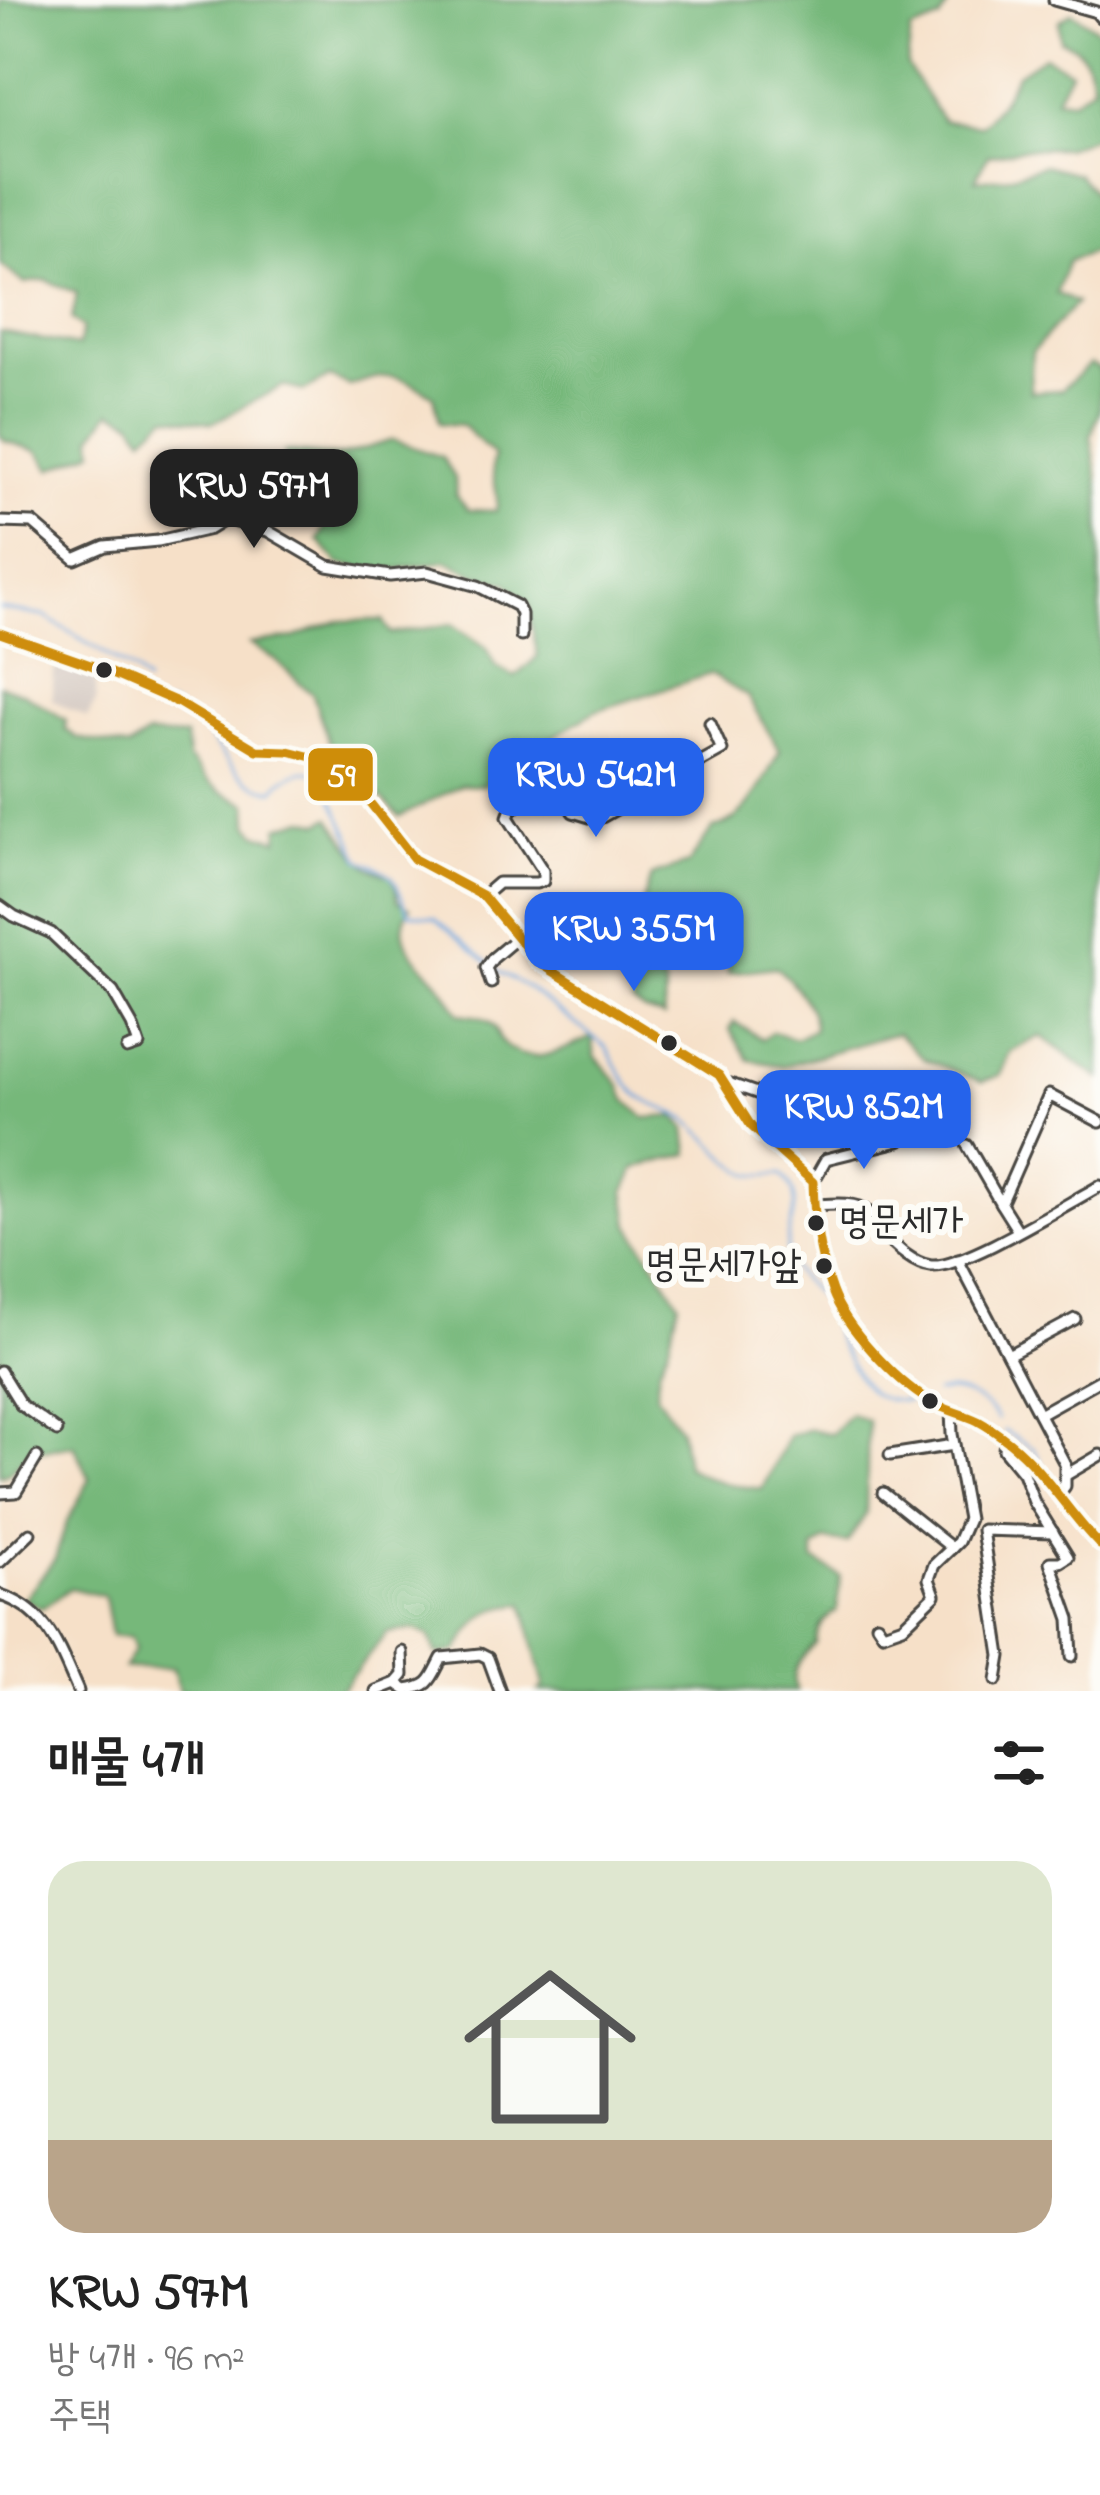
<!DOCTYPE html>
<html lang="ko">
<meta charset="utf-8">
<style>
body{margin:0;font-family:"Indie Flower","Poor Story",sans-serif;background:#f2f2f2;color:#222;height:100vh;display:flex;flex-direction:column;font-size:45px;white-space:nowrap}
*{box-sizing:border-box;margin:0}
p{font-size:39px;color:#767676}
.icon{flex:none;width:66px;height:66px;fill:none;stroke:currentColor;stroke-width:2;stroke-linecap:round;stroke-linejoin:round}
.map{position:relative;height:1691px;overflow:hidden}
.sheet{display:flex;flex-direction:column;background:#fff;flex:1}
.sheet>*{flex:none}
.price{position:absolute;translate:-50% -102px;padding:0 27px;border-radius:24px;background:#2563eb;color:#fff;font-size:39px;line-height:78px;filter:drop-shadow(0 3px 6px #0008)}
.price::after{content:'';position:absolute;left:50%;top:72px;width:36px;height:27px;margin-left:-18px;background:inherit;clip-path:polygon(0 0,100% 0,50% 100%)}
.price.active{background:#222;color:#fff}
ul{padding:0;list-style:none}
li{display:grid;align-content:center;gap:24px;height:636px;padding:0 48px}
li+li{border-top:3px solid #e0e0e0}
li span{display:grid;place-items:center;height:372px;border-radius:36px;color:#555}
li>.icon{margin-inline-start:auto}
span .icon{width:216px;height:216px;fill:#fffc;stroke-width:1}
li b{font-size:51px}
h2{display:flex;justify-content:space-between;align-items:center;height:144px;padding:0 48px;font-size:51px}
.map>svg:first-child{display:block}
</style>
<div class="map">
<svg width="1100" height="1691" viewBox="0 0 1100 1691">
<rect width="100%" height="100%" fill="#fdfcf7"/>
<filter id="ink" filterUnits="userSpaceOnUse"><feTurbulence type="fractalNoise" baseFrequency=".00833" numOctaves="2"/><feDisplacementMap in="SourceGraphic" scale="24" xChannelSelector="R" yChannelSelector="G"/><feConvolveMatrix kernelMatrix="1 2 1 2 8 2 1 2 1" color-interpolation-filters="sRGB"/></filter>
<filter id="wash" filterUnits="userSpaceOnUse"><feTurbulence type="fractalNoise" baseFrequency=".004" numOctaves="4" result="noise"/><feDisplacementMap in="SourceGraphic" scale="48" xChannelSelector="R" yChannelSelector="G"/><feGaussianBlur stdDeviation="2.7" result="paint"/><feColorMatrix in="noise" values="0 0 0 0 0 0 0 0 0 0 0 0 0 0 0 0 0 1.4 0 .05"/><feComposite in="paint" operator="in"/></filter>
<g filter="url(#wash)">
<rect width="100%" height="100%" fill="#f6e0c8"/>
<polygon fill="#cec1b9" points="64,661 94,674 96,702 87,718 52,700 54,669"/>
<g fill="#76b87a" stroke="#507252" stroke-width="3">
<path d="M0,0H951L940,20L911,31L907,66L943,121L981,125L1001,102L1017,74L1044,56L1070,71L1056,98L1073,100L1093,85C1089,64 1083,46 1060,40L1059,21L1072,12L1100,31V135L1065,148L1023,149L988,155L975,180L1006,177L1044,165L1078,174L1100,200V249L1068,261L1056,293L1076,303L1032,352L1030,392L1061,390L1090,364L1100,369V409L1091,436L1100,494V1079L1041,1036L1010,1052L1000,1075L982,1082L924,1059L897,1033L784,1066L749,1060L730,1030L734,1022L762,1039L772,1032L796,1039L814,1029C815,1009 791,978 775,967L728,973L730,930L708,911L685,922L679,948L658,960L665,990L664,1017L644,1011L632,1002L647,963C631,929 641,910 651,876L688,864L713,828C748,822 763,780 780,751L747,696L710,674L595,711L542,744L493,769L485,785H461L400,817L330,746L313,695L274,659L250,644L293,638L338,621L383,620L391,634L452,624L487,648L495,666L515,677L538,656L531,624L530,605L507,583L479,576L446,561L380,572L339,564L318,540L330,520L353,507L341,502L304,499L309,476L297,466L283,472L285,452L337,457L393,440L442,457L455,478L456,496L468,510L496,511C501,490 488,474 494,456L462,425L440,423L434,396C396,373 391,371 349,386L330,377L304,391L283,386L212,423L167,416L144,437L132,420L111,411L93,436L94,451L51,469L38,451L5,441L0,435V332L78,346L83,328L72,319L77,293L46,280L24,283L0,264Z"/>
<path d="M0,685L23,693L66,720L65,729L77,738L129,748L147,735L186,737L188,759L206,780L220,791L248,804L249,825L258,834L278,840L279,827L305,819L321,823L330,817L358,857L370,868L391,876L396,887L398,900L410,908C390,938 419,960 438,982C446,991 452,1003 459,1014C472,1016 486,1016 494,1027C499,1034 497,1038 503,1044C530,1069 562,1051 592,1037L595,1056L620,1085L626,1100L645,1118L675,1116L686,1129L689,1154L636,1168L625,1191L630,1225L679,1302L668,1348L659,1368L656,1394L680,1429L686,1465C708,1482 735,1486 762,1489L788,1436L810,1429L831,1434L850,1414L868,1421L866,1514L847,1543L825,1540L814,1549V1560L840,1576L837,1610C825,1618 817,1627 816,1642C803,1658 788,1669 797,1691H539L544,1686L524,1604C484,1606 478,1620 457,1651L437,1655L429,1636L414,1629L387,1633L343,1687L337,1691H179L173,1668H124L135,1649L131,1637L111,1635L104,1596L70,1588L42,1608L24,1599L55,1559L67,1522L90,1479L74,1445L30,1452L8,1473L0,1476Z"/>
</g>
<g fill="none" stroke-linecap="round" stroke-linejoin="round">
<g stroke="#6ca4db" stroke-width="3">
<polyline points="0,609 44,616 135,672 146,683"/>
<path d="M169,705C182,713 198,722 208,735C224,757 244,788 274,790C284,777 298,769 314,772L332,797L361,860C404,879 389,874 409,913L435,918L499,972L525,986L600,1042L606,1047C614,1060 621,1076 631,1087C644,1103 653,1104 670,1111C700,1122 718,1155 744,1171C755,1178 768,1175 781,1174C810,1202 784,1221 787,1253C790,1277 814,1285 825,1305C831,1316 833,1328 837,1340C841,1349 847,1357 851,1365C868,1393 875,1402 909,1401"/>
<path d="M936,1393C957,1386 985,1400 997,1419"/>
<polyline points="1004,1431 1034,1449 1046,1473 1100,1537"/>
</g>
</g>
</g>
<g filter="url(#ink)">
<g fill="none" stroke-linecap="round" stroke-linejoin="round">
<g stroke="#494643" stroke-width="15">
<g id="minor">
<polyline points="1054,0 1096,12 1100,17"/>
<polyline points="0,522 33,523 75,559 105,546 158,541 210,529 226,519 268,531 328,566 390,576 427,572 478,586 517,606 521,614 521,636"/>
<path d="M0,633L99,668L177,702L257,750L288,751L324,760L363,794L414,859L483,896L538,962L719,1075L751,1126L813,1182C814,1218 819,1257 832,1291C845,1327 895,1380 928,1400C943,1410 962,1413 978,1421C989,1427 1000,1435 1009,1442C1045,1471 1068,1513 1100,1545"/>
<polyline points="483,896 498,883 536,883 543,881 543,871 508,817 511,809 551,789 560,790 573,812 593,818 602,817 722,750 710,723"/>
<polyline points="0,906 14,916 51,933 113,992 132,1025 139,1045 127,1049"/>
<polyline points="491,983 486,968 493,958 518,937"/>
<polyline points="725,1082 785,1103 884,1086"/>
<polyline points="967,1145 1001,1204"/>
<polyline points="813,1182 826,1159 899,1141"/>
<path d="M815,1205C832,1204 855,1201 869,1212C876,1218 880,1229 885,1235C896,1248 914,1264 931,1266C963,1269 1066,1204 1100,1186"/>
<polyline points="1018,1231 1001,1204 1049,1095 1100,1122"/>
<polyline points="958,1260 1065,1464 1065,1486 1059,1494"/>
<polyline points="1008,1355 1075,1319"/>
<polyline points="0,1371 21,1405 57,1431"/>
<polyline points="1039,1414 1100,1380"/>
<polyline points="1005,1440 1004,1450 1023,1473 1034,1502 1068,1557 1060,1562 1050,1562 1070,1619 1072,1656"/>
<polyline points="890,1455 954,1445"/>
<polyline points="1066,1475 1100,1455"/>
<polyline points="0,1493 16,1492 37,1457"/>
<polyline points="883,1493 952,1548"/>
<polyline points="0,1562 30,1533"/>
<path d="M0,1595C48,1610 59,1649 78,1691"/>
<polyline points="877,1624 883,1633 903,1626 935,1595 929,1579 934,1565 958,1542 968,1519 952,1434 951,1411"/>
<polyline points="997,1680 1001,1656 982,1530 1053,1532"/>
<path d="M396,1683L406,1690C431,1687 431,1679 442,1658L480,1654L488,1658L500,1691"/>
<polyline points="376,1691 396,1683 403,1675 402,1652"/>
</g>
</g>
<use href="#minor" stroke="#fff" stroke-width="9"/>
<g stroke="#fdfcf7" stroke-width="18">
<path id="bus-1" d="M0,633L99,668L177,702L257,750L288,751L324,760L363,794L414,859L483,896L538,962L719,1075L751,1126L813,1182C814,1218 819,1257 832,1291C845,1327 895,1380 928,1400C943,1410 962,1413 978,1421C989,1427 1000,1435 1009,1442C1045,1471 1068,1513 1100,1545"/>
</g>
<use href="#bus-1" stroke="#ce8d09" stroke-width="9"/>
</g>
</g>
<g fill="#2b2b2b" stroke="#fdfcf7" stroke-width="4.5">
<circle cx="104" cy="670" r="10"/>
<circle cx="669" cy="1043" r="10"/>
<circle cx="816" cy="1223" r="10"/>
<circle cx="824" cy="1266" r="10"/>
<circle cx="930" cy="1401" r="10"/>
</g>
<g text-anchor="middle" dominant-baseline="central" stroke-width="12" stroke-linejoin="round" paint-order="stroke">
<g font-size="39" fill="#2b2b2b" stroke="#fdfcf7" text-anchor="start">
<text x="838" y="1223">명문세가</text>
<text x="802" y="1266" text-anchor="end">명문세가앞</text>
</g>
</g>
<rect stroke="#fdfcf7" stroke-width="4.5" x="306" y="746" width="69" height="57" rx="12" fill="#ce8d09"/>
<g font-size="33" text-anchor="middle" font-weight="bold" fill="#fff">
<text x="341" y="786">59</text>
</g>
</svg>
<b class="price active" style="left:254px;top:551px">KRW 597M</b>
<b class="price" style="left:596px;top:840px">KRW 542M</b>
<b class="price" style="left:634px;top:994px">KRW 355M</b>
<b class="price" style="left:864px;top:1172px">KRW 852M</b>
</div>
<section class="sheet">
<h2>매물 4개<svg class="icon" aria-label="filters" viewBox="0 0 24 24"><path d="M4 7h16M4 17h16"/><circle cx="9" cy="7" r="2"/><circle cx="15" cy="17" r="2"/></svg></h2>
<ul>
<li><span style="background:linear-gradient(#dfe7d0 75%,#b9a48a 0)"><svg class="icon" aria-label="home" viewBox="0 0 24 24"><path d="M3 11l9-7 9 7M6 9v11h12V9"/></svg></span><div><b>KRW 597M</b><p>방 4개 · 96 m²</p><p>주택</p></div></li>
</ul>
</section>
